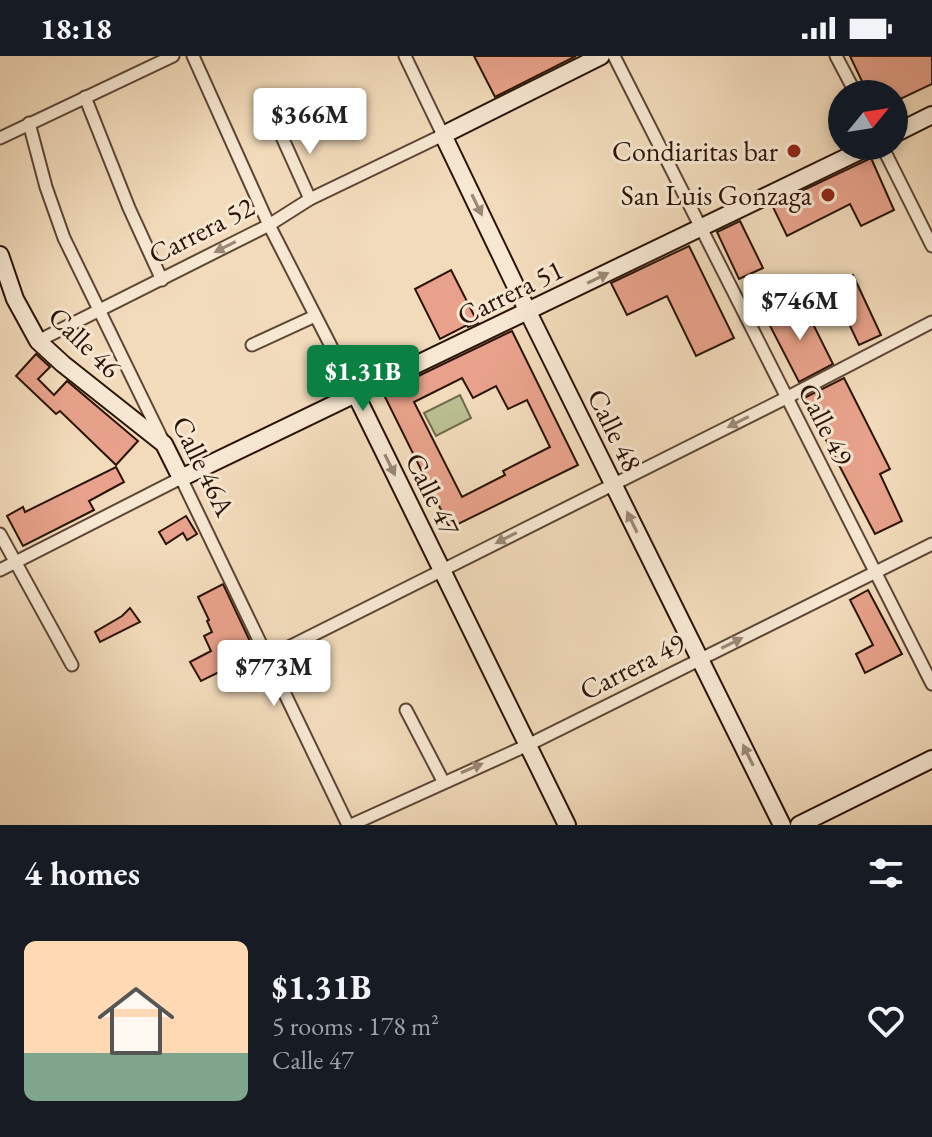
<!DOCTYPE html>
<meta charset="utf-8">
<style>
body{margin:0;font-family:"EB Garamond",serif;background:#242831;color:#f1f3f6;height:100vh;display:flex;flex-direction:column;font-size:30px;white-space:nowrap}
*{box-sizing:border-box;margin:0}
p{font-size:26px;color:#9ea1a6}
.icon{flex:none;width:44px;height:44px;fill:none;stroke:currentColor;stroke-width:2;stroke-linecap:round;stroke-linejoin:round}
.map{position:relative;height:769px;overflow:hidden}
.side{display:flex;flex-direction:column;background:#171b24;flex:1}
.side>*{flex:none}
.needle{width:52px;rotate:60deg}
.tools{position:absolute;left:828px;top:24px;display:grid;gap:16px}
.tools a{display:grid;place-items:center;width:80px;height:80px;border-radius:50%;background:#171b24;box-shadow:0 4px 12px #0003;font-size:40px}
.price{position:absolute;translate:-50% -68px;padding:0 18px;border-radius:8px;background:#fff;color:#222;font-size:26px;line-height:52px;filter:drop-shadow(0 2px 4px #0008)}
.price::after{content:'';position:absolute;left:50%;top:48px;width:24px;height:18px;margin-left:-12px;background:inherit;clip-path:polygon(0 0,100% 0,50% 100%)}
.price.active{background:#0b8043;color:#fff}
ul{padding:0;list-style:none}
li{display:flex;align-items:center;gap:24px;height:200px;padding:0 24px}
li+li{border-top:2px solid #363941}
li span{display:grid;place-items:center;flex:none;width:224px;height:160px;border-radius:12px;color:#555}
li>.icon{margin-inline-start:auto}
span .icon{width:96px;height:96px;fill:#fffc;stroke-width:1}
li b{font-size:34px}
h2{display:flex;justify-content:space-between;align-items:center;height:96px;padding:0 24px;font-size:34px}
.status{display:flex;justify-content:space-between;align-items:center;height:56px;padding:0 40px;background:#171b24;direction:ltr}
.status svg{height:22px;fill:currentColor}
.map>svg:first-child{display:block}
</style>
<div class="status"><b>18:18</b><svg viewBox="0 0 49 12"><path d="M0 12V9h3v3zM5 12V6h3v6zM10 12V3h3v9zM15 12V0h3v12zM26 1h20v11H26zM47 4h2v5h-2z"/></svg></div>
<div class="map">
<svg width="932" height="769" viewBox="0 0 932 769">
<rect width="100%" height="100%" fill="#f2dbbb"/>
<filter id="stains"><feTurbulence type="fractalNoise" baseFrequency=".0025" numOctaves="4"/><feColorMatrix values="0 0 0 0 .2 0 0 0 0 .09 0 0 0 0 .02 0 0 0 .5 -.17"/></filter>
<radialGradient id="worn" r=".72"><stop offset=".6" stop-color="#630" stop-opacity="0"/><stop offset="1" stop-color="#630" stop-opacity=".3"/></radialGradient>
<polygon fill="#bac091" stroke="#726a4c" stroke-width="2" points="460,339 471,362 436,380 424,357"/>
<g fill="#e8a28b" stroke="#2b1307" stroke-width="2" fill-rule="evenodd">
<polygon points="474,0 576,0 495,41"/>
<polygon points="850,0 932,0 932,28 894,46 894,38 868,38"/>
<polygon points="871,102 894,154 861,170 850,148 787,180 772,149"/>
<polygon points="740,165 763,212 739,223 717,176"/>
<polygon points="689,190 734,282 696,300 667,240 627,259 611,227"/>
<polygon points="451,214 478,267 468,271 467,269 440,283 415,233"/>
<polygon points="853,219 881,279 859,289 831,230"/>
<polygon points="802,246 833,308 799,326 767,264"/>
<path d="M512,275L578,409L450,472L383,337ZM462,322L473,342L496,330L508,353L527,344L550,391L503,415L505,419L462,441L414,346Z"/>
<polygon points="36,298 50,311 38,323 54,339 67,325 138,385 116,409 60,355 56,358 16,320"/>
<polygon points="844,322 890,413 880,418 902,465 875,478 804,342"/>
<polygon points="116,411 124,426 89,445 94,454 23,490 7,460 23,451 25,456"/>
<polygon points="186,460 197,478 187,484 183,477 166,488 159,476"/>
<polygon points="223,528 256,598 201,625 190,606 211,595 204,580 212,576 207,565 209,564 198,541"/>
<polygon points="868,534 902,598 865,617 856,598 873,589 850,544"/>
<polygon points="130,552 140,566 100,586 95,576 122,560"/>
</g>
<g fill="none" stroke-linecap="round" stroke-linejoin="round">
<g stroke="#5d4534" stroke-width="15">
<g id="street">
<polyline points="193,0 269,169 356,339"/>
<polyline points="614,0 932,628"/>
<polyline points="836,0 856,38"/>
<polyline points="85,41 129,152 162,224"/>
<polyline points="29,67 46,131 64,182 162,383"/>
<polyline points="278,72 310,143"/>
<polyline points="0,82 173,0"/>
<polyline points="882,90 932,190"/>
<polyline points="38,285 269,169 310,143 443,79 405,0"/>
<polyline points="252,289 315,260"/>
<polyline points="0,478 72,609"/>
<polyline points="0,514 181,422 348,769"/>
<polyline points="269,601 786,342 932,266"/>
<polyline points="406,654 443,725"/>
<polyline points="351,769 528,689 932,488"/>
</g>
</g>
<g stroke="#2b1307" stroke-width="20">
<g id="secondary">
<polyline points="601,0 443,79 528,256 782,769"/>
<polyline points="894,78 932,59"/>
<polyline points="0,199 15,243 38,285 63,308 164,388 181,422 870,90"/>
<polyline points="356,339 567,769"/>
<polyline points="799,769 932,703"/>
</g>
</g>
<use href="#street" stroke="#f7e8d3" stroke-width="11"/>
<use href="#secondary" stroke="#f7e8d3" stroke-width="16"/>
</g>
<defs><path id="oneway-solid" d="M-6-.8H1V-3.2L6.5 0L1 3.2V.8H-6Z" transform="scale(2)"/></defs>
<g fill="#9b8877">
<use href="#oneway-solid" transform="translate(477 149) rotate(64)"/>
<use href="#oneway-solid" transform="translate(225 191) rotate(153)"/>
<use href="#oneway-solid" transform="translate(598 222) rotate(-26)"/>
<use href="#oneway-solid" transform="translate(738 366) rotate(153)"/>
<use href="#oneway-solid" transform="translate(390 409) rotate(64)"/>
<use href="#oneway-solid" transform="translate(632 466) rotate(-116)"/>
<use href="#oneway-solid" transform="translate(506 482) rotate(153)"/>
<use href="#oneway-solid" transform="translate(732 587) rotate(-26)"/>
<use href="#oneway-solid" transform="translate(748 699) rotate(-116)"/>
<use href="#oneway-solid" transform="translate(472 712) rotate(-23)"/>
</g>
<g fill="#8f2418" stroke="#f7e8d3" stroke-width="3">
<circle cx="794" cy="95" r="8"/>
<circle cx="828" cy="139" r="8"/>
</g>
<g text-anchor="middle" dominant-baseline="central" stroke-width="6" stroke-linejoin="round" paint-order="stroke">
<g font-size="28" fill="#2b1307" stroke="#f7e8d3" text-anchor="end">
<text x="778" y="95">Condiaritas bar</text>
<text x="812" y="139">San Luis Gonzaga</text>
</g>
<g font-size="28" fill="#2b1307" stroke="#f7e8d3">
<text transform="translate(201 174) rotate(-27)">Carrera 52</text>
<text transform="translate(510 236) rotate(-26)">Carrera 51</text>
<text transform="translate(85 286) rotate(44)">Calle 46</text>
<text transform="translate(826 368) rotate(63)">Calle 49</text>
<text transform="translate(615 374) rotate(64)">Calle 48</text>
<text transform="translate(204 410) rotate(64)">Calle 46A</text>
<text transform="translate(433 438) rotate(64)">Calle 47</text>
<text transform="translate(632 610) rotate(-27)">Carrera 49</text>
</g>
</g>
<rect width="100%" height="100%" filter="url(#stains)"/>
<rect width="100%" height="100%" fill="url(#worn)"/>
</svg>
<div class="tools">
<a><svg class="needle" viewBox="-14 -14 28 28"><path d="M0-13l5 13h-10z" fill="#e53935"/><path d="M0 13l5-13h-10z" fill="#9ea1a6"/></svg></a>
</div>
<b class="price" style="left:310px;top:100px">$366M</b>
<b class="price" style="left:800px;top:286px">$746M</b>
<b class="price active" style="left:363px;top:357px">$1.31B</b>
<b class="price" style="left:274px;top:652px">$773M</b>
</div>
<section class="side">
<h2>4 homes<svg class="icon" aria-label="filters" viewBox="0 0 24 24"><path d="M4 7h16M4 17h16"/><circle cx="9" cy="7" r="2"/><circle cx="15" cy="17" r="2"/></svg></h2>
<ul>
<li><span style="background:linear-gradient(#ffd9b3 70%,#7fa58c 0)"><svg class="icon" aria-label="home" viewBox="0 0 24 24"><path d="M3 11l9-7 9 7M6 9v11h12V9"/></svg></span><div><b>$1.31B</b><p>5 rooms · 178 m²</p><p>Calle 47</p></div><svg class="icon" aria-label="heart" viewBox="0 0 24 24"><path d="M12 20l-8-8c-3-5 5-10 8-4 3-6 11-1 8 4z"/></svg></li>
</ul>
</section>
